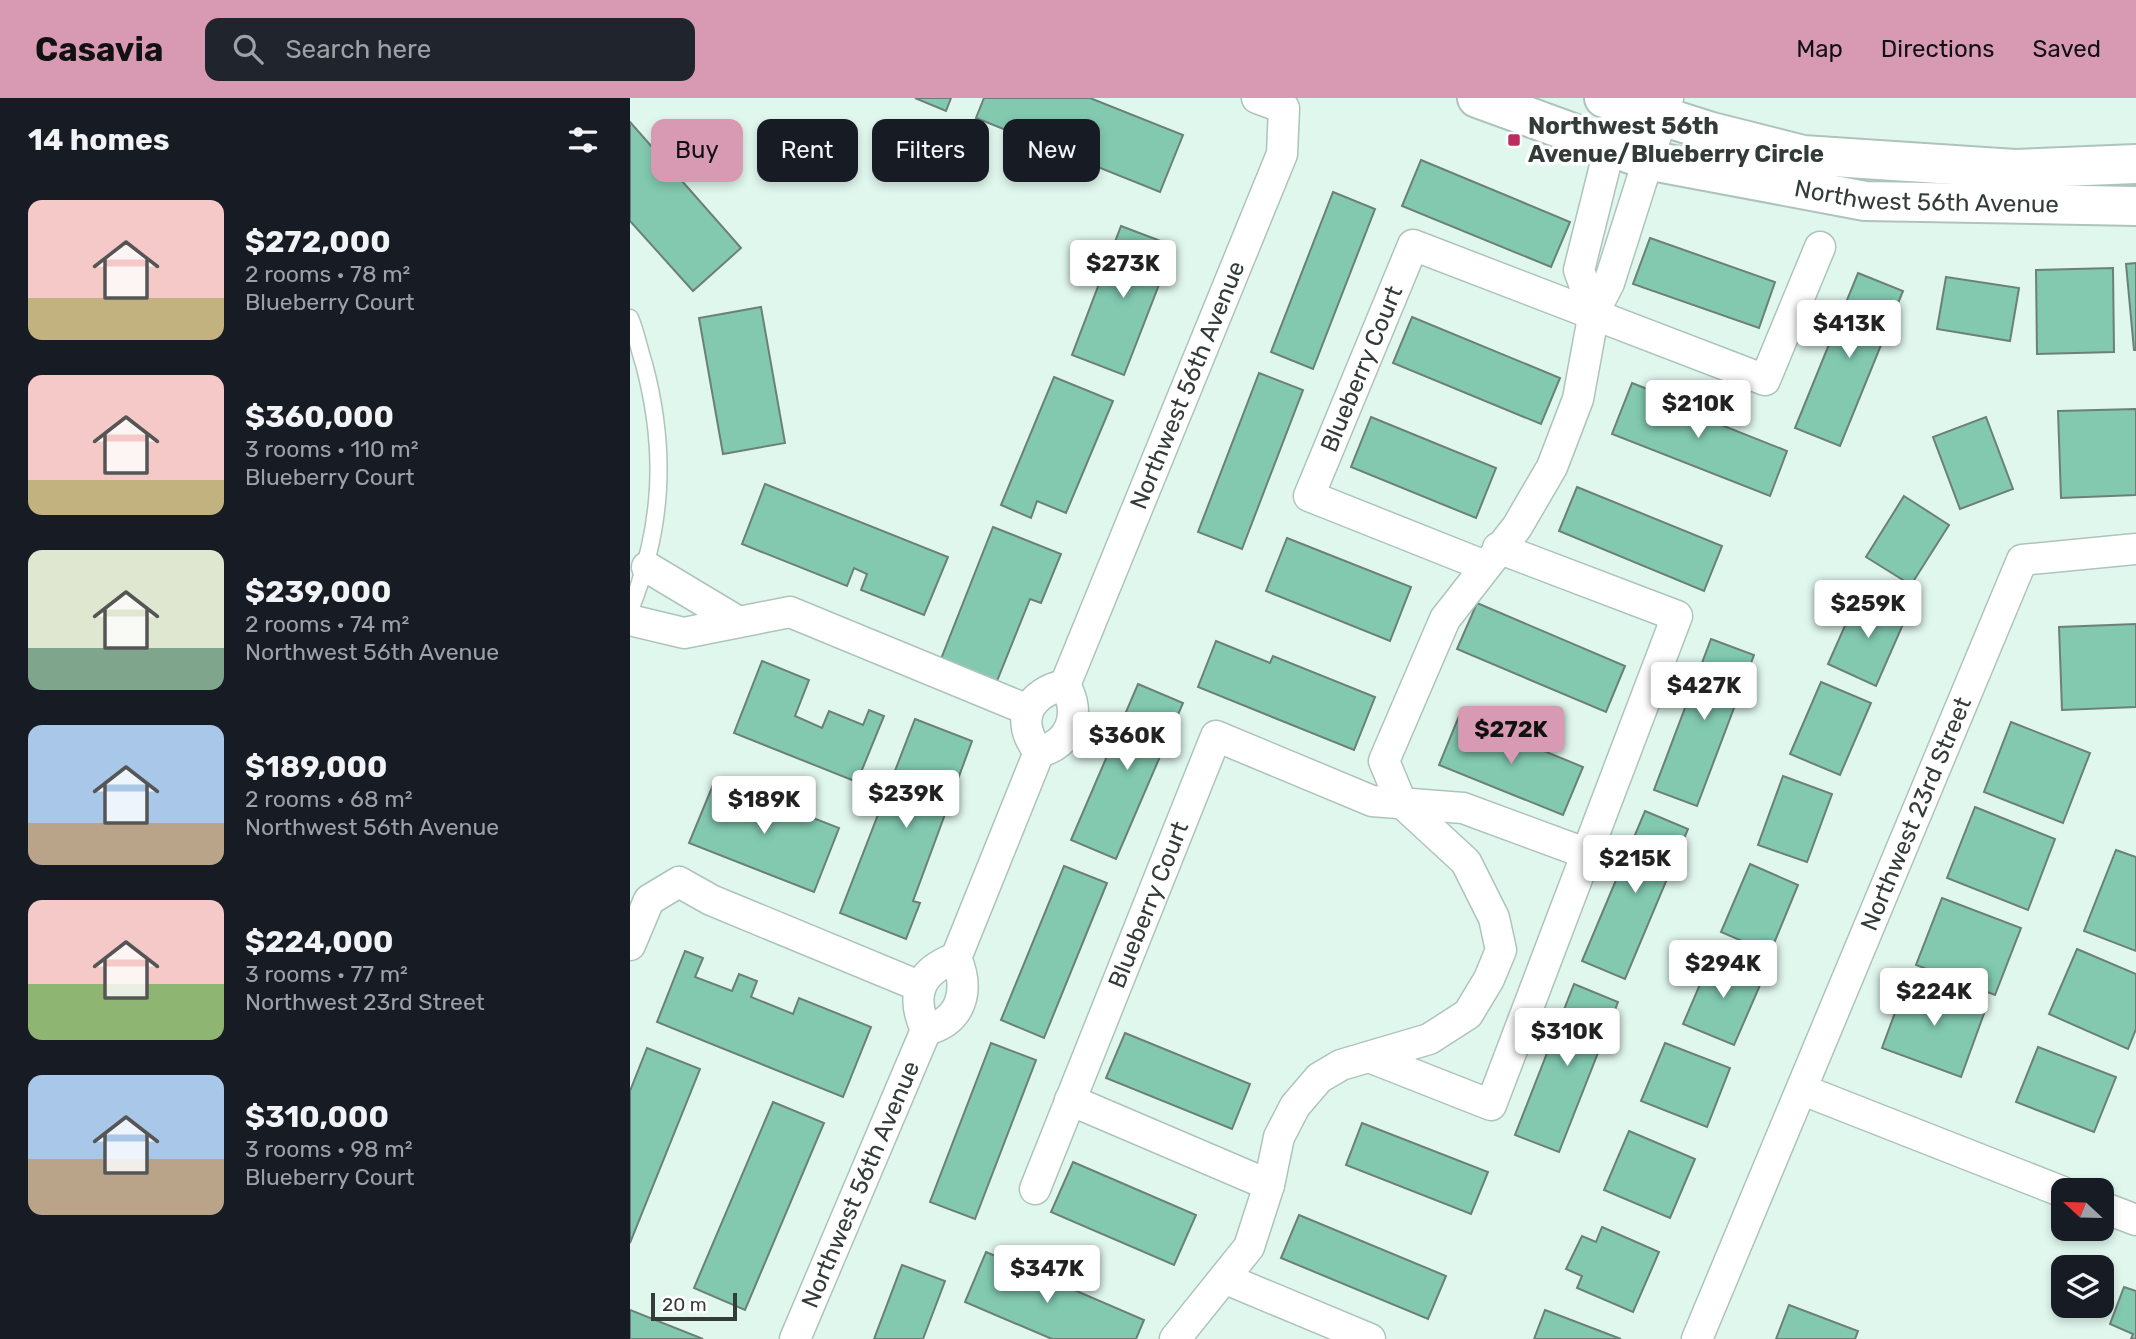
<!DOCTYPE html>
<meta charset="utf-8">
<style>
body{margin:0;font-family:Rubik,sans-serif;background:#20242c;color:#f1f3f6;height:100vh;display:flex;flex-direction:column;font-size:26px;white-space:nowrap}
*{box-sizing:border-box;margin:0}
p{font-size:23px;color:#9ea1a6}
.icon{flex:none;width:38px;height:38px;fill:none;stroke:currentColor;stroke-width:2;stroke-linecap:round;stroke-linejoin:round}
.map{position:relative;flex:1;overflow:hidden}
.sheet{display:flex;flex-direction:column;background:#171b24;width:630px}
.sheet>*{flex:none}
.top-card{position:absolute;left:21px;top:21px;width:665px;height:63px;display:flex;gap:14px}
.needle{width:46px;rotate:292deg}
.fabs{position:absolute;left:1421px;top:1080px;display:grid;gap:14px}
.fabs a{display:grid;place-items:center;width:63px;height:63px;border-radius:14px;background:#171b24;box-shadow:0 4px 10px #0003;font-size:35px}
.scale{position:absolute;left:21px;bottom:18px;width:86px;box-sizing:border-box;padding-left:7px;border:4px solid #333c38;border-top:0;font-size:19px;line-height:24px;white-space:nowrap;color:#333c38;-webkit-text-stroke:5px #fefefe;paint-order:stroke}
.price{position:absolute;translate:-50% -60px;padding:0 16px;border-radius:7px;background:#fff;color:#222;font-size:23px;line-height:46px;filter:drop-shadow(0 2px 4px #0008)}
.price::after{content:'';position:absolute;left:50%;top:42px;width:21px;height:16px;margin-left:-10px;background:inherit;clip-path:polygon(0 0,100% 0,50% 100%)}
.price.active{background:#d89ab2;color:#111}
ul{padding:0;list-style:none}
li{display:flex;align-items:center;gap:21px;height:175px;padding:0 28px}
li span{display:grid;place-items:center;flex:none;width:196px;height:140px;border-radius:14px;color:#555}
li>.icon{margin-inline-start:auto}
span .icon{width:84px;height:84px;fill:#fffc;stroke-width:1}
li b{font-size:30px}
h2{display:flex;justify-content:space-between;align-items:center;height:84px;padding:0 28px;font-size:30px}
.pill{padding:0 24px;border-radius:14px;background:#171b24;box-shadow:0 4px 10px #0003;font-size:24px;line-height:63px}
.pill.active{background:#d89ab2;color:#111}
header{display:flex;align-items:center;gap:42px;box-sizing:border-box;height:98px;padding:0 35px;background:#d89ab2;color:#111}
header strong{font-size:33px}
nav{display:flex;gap:38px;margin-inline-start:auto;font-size:24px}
.search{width:490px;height:63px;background:#20242c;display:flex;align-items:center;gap:18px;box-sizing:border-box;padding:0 24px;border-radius:14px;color:#9ea1a6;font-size:26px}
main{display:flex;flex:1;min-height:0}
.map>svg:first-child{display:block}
</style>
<header>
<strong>Casavia</strong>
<div class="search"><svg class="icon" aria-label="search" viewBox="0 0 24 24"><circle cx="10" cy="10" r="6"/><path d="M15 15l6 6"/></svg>Search here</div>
<nav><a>Map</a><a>Directions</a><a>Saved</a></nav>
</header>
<main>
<section class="sheet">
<h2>14 homes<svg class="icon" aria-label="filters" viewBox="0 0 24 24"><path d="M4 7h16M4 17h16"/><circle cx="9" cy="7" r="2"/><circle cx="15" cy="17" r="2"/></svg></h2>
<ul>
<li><span style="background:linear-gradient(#f6c9c9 70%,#c2b280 0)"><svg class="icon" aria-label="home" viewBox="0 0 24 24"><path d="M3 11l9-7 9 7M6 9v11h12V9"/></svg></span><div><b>$272,000</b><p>2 rooms · 78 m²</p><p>Blueberry Court</p></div></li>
<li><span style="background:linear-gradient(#f6c9c9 75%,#c2b280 0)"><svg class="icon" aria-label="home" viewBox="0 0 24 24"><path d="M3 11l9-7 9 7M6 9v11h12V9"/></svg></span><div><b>$360,000</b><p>3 rooms · 110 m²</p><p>Blueberry Court</p></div></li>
<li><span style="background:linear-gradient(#dfe7d0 70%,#7fa58c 0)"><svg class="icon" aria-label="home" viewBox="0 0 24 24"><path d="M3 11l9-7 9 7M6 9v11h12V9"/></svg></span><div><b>$239,000</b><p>2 rooms · 74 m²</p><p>Northwest 56th Avenue</p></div></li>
<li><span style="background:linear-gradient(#a9c7e8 70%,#b9a48a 0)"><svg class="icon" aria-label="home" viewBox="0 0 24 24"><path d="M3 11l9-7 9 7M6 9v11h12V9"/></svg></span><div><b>$189,000</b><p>2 rooms · 68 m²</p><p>Northwest 56th Avenue</p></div></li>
<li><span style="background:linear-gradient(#f6c9c9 60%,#8fb573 0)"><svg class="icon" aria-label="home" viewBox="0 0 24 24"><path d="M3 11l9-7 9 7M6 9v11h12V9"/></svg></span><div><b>$224,000</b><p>3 rooms · 77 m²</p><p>Northwest 23rd Street</p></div></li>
<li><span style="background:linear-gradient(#a9c7e8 60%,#b9a48a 0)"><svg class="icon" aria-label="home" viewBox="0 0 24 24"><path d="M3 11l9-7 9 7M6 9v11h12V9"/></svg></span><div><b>$310,000</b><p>3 rooms · 98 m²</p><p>Blueberry Court</p></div></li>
</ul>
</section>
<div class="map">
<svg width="1506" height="1241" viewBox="0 0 1506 1241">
<rect width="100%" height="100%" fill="#e0f7ee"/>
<g fill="#82c9b0" stroke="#6c8079" stroke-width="2">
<polygon points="285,0 321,0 316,13"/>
<polygon points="354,0 460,0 553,37 530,94 346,20"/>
<polygon points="0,24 111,150 63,193 0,123"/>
<polygon points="791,62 940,124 921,169 772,108"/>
<polygon points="703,94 745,111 683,271 641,254"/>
<polygon points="491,128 544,148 494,277 442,257"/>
<polygon points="1020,140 1145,184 1129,230 1003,186"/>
<polygon points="1506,165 1506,252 1504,252 1496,166"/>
<polygon points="1483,170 1484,254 1407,256 1406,172"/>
<polygon points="1228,175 1273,193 1210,348 1165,330"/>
<polygon points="1316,179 1389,190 1380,243 1307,231"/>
<polygon points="131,209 155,345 93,356 69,220"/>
<polygon points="782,219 930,280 911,326 763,265"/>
<polygon points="629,275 673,292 612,451 568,434"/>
<polygon points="424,279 483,303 436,415 407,403 401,420 371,407"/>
<polygon points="1002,285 1073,313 1071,319 1157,353 1140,398 982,336"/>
<polygon points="1506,311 1506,397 1431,400 1428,313"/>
<polygon points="741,319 866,370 846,420 721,369"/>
<polygon points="1356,319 1383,391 1330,411 1303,339"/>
<polygon points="135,386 318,459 294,517 231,492 237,476 224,470 217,488 112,446"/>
<polygon points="947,389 1092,448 1074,493 929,433"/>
<polygon points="1274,398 1319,427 1281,487 1236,459"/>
<polygon points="363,429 431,456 411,505 400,501 367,583 311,561"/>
<polygon points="657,440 781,489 760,543 636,493"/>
<polygon points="1229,496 1277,517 1246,588 1198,566"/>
<polygon points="847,505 995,568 976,614 827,551"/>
<polygon points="1506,526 1506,609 1432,612 1429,529"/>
<polygon points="1081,541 1124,557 1067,708 1024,692"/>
<polygon points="586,543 640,565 643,558 745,599 724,652 568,589"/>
<polygon points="132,563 179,582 165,618 192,630 199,613 233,627 239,612 254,618 227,684 104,635"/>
<polygon points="1191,584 1241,605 1210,677 1160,656"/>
<polygon points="508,586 553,605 486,761 441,742"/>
<polygon points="829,618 953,669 933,717 809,667"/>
<polygon points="285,621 342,643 283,803 290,805 276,841 210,815"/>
<polygon points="1381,624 1460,655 1433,725 1354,694"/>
<polygon points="1153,678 1202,696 1177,764 1128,747"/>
<polygon points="85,682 209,730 184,794 59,745"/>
<polygon points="1345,709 1425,741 1398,812 1317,780"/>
<polygon points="1015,713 1058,731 995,881 952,863"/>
<polygon points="1486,752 1506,759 1506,853 1454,833"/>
<polygon points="1120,766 1168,787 1140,855 1091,834"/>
<polygon points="434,768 477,785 414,940 371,922"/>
<polygon points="1312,800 1391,830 1365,897 1286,867"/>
<polygon points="1447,851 1506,876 1506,931 1498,951 1419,916"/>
<polygon points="55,853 73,860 65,879 102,893 109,876 127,883 121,899 163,916 169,900 241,929 213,999 27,924"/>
<polygon points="1083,856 1134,878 1104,947 1053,926"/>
<polygon points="1277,882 1356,910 1331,979 1252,950"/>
<polygon points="944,886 988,904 929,1054 885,1037"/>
<polygon points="495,935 620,986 602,1031 476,980"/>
<polygon points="361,945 406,962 345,1121 300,1104"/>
<polygon points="1035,945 1100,970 1077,1029 1011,1003"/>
<polygon points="1408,949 1486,979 1464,1034 1386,1004"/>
<polygon points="17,950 70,971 0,1145 0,993"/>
<polygon points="143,1004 194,1025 115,1212 64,1190"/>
<polygon points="732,1025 858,1074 841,1116 716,1067"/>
<polygon points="999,1033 1065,1061 1040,1120 974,1092"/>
<polygon points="443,1064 566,1117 544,1167 421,1114"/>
<polygon points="669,1117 816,1178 798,1221 651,1160"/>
<polygon points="972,1129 1029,1154 1003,1214 947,1190 952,1178 936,1171 952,1138 966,1144"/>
<polygon points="356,1154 514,1222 506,1241 422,1241 335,1204"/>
<polygon points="272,1167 315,1183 293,1241 244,1241"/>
<polygon points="1494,1189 1506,1193 1506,1241 1501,1241 1503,1236 1480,1226"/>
<polygon points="1159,1207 1228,1233 1225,1241 1146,1241"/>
<polygon points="0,1212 73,1241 0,1241"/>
<polygon points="915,1212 991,1241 904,1241"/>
</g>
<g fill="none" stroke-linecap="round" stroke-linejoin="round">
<g stroke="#aec3bb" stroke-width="19">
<path id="service" d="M0,220C6,234 9,251 14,266C37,352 33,430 0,512"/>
</g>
<g stroke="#aec3bb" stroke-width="33">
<g id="minor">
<polyline points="964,214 949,172 992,0"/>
<path id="s1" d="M855,468L679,398L783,147L1135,282L1190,149"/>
<polyline points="17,469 107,523"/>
<polyline points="0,522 54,535 160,514 398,612"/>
<path id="s2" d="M435,587L652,56L654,10L627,0"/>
<path d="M435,587C452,616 441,646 409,654C384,623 398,595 435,587Z"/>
<polyline points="0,847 19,802 49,784 81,802 289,888"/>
<polyline points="326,860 409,654"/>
<path d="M326,860C340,892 332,923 296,932C280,897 289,873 326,860Z"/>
<polyline points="739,959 861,1007 1047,518 868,450"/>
<polyline points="1173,992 1433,1094"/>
<polyline points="440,1002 639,1087"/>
<path id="s3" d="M405,1091L586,638L742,703L833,710L955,755"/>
<polyline points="1472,1109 1506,1122"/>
<polyline points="596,1181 740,1241"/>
<path id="s4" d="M165,1241L296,932"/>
<polyline points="545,1241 619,1149 639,1087 649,1039 665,1008 689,980 711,967 799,941 838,916 859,881 871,852 864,820 836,764 771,704 754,663 815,521 887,429 922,369 948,301 964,214 979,185 1038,0"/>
<path id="s5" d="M1067,1241L1392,462L1506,451"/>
</g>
</g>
<g stroke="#aec3bb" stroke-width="42">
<g id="tertiary">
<path id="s6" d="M847,0L1017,62L1235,103L1506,108"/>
<polyline points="974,0 1082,34 1173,57 1385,71 1506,66"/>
</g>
</g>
<use href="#service" stroke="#fff" stroke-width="16"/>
<use href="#minor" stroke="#fff" stroke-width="30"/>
<use href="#tertiary" stroke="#fff" stroke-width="38"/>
</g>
<rect fill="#ba2d5f" stroke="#fefefe" stroke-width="2.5" x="877" y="35" width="14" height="14" rx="3.5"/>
<g text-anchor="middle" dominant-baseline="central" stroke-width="7" stroke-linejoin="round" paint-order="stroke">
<g font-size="24" font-weight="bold" fill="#333c38" stroke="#fefefe" text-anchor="start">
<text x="898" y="28">Northwest 56th<tspan x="898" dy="28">Avenue/Blueberry Circle</tspan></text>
</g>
<g font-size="24" fill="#333c38" stroke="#fefefe">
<text stroke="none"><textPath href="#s6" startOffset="464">Northwest 56th Avenue</textPath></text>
<text stroke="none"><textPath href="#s1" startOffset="327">Blueberry Court</textPath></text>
<text stroke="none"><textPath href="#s2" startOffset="324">Northwest 56th Avenue</textPath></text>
<text stroke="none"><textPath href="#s5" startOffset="569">Northwest 23rd Street</textPath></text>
<text stroke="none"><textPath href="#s3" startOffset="306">Blueberry Court</textPath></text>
<text stroke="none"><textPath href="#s4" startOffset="168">Northwest 56th Avenue</textPath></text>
</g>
</g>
</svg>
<div class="fabs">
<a><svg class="needle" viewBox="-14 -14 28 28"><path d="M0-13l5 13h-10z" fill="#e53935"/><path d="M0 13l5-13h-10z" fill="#9ea1a6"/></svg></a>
<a><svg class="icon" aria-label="layers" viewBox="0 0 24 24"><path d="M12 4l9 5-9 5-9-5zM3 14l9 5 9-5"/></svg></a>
</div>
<div class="scale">20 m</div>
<b class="price" style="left:493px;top:202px">$273K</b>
<b class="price" style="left:1219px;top:262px">$413K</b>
<b class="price" style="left:1068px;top:342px">$210K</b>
<b class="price" style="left:1238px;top:542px">$259K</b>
<b class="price" style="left:1074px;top:624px">$427K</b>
<b class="price active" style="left:881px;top:668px">$272K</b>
<b class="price" style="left:497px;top:674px">$360K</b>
<b class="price" style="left:276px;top:732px">$239K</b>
<b class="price" style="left:134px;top:738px">$189K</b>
<b class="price" style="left:1005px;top:797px">$215K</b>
<b class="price" style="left:1093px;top:902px">$294K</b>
<b class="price" style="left:1304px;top:930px">$224K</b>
<b class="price" style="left:937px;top:970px">$310K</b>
<b class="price" style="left:417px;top:1207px">$347K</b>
<div class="top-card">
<a class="pill active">Buy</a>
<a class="pill">Rent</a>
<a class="pill">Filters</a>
<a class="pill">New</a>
</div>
</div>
</main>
